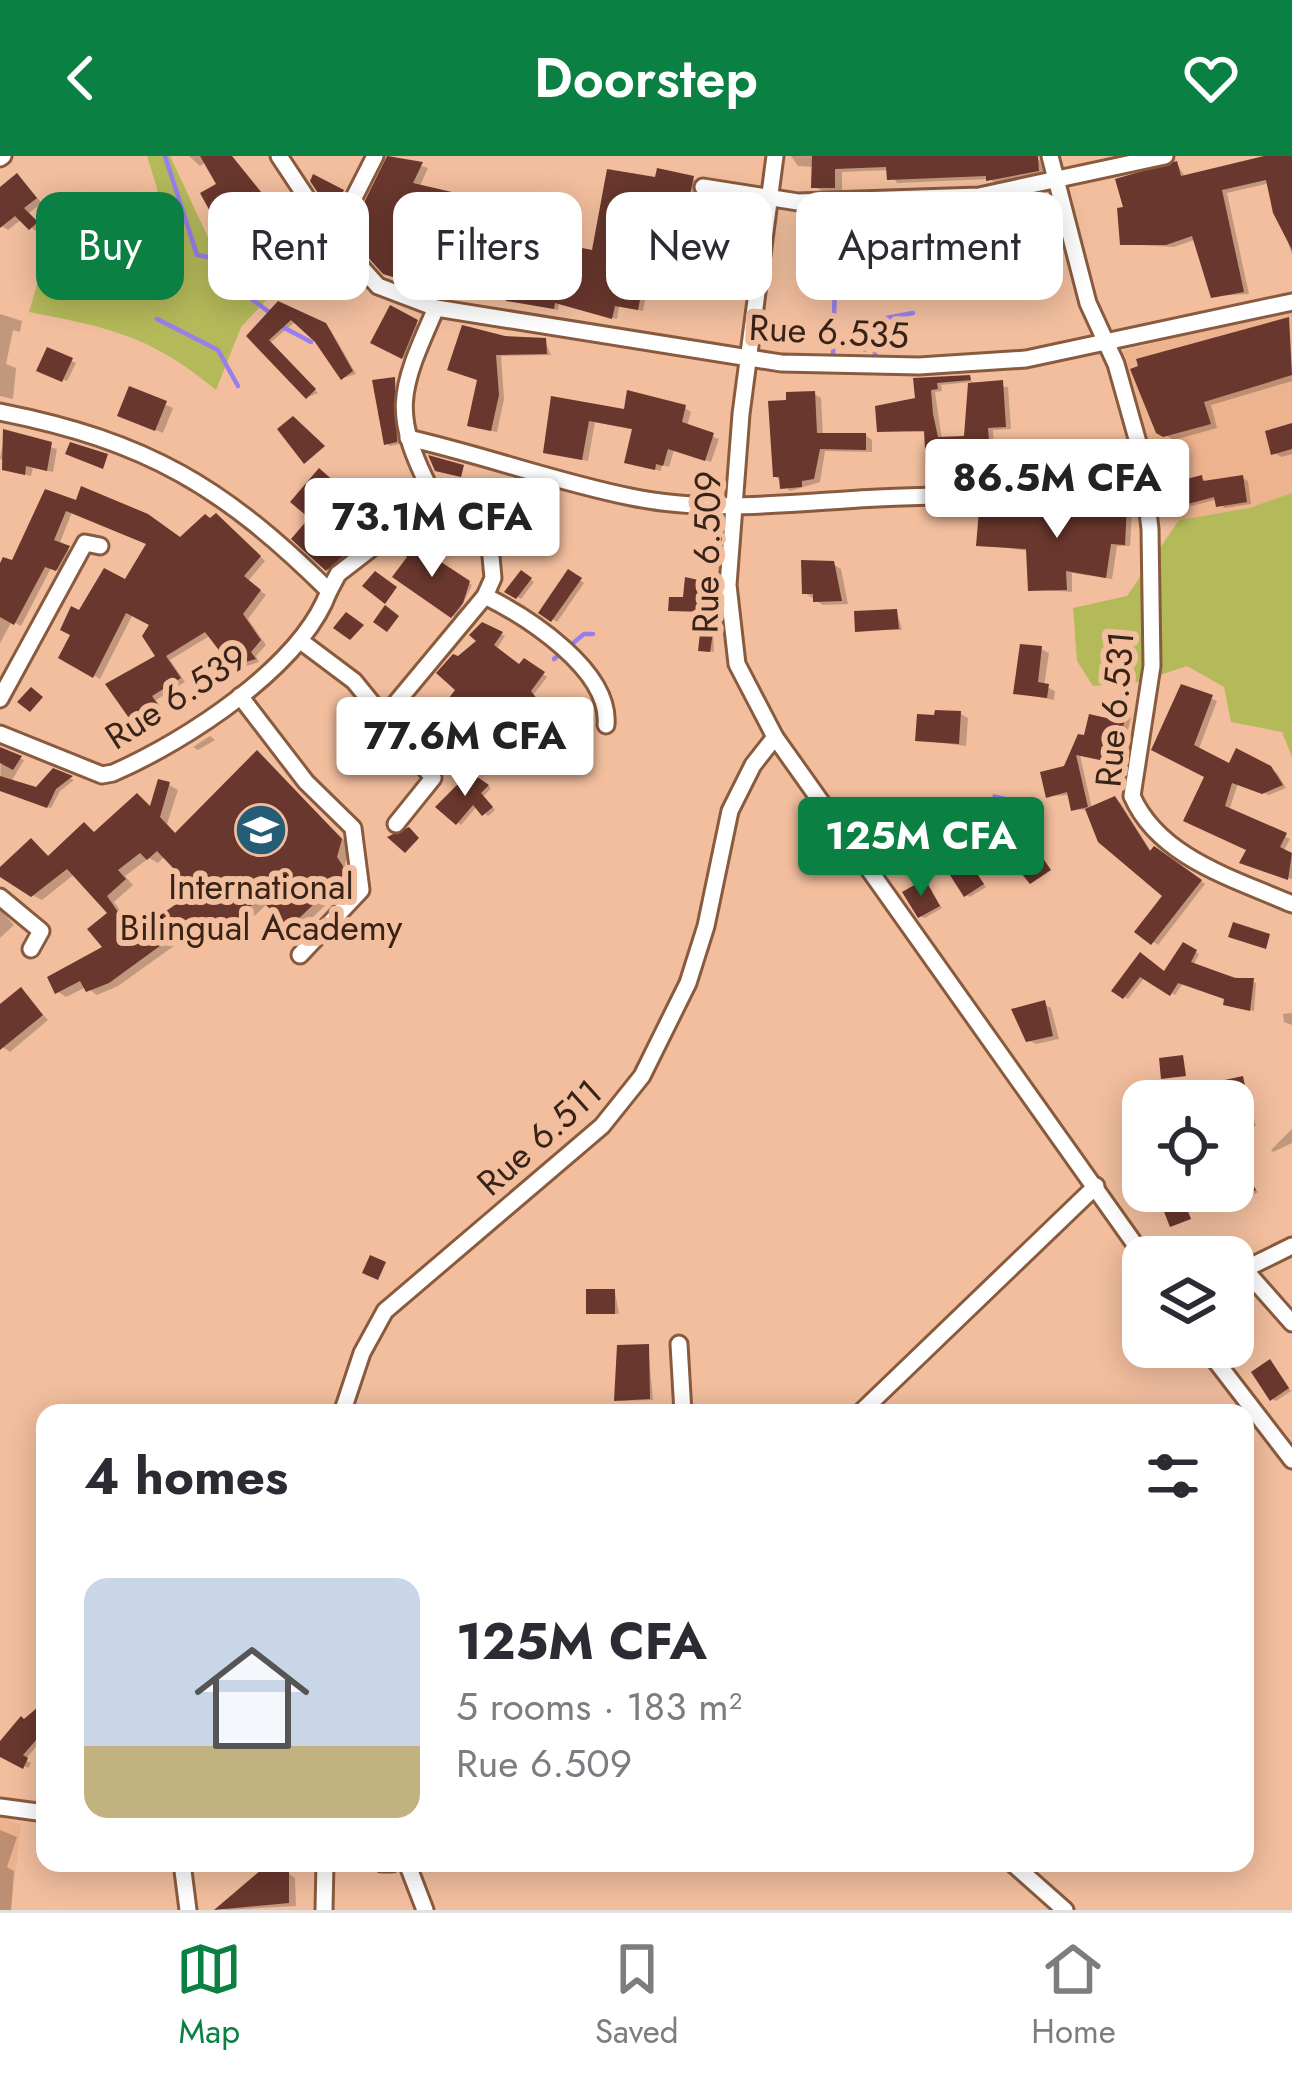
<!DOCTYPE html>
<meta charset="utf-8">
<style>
body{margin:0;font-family:Jost,sans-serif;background:#f7f7f7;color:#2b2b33;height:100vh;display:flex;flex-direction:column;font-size:45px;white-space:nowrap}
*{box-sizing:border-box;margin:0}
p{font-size:39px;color:#7c7c81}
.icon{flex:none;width:66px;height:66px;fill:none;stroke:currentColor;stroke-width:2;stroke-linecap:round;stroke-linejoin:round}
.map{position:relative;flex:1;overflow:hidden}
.panel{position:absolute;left:36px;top:1248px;width:1218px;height:468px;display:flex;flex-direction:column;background:#fff;border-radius:24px;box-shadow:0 6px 30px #0003}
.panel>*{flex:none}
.hud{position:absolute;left:36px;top:36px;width:1221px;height:108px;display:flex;gap:24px}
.fabs{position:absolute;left:1122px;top:924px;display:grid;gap:24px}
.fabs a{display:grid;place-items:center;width:132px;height:132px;border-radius:24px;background:#fff;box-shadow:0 6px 30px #0003;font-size:60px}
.price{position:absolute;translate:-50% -102px;padding:0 27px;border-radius:12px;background:#fff;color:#222;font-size:39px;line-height:78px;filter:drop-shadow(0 3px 6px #0008)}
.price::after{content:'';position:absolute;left:50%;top:72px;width:36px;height:27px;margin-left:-18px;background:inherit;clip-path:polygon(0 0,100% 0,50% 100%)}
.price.current{background:#0b8043;color:#fff}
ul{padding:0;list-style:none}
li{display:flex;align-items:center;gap:36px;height:300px;padding:0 48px}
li+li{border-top:3px solid #e1e1e2}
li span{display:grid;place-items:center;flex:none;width:336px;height:240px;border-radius:24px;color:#555}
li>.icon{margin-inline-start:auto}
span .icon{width:144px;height:144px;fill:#fffc;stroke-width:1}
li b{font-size:51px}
h2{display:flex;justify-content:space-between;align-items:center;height:144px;padding:0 48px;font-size:51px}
.pill{padding:0 42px;border-radius:24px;background:#fff;box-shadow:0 6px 30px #0003;font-size:42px;line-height:108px}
.pill.current{background:#0b8043;color:#fff}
header{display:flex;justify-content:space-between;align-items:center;height:156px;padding:0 48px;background:#0b8043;color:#fff;font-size:54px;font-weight:600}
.tab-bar{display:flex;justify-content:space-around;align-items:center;height:168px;border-top:3px solid #e1e1e2;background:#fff;font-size:33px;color:#7c7c81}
.tab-bar a{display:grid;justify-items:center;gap:6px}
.tab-bar .current{color:#0b8043}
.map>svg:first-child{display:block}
</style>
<header><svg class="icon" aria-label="back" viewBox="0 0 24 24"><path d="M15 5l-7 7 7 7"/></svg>Doorstep<svg class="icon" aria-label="heart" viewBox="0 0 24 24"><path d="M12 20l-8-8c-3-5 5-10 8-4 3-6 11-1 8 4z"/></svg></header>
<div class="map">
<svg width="1292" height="1754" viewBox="0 0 1292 1754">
<rect width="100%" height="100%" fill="#f2be9e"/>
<g fill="#edb28e">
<polygon points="1292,149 1292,337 1249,352 1179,364 1146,348 1117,197"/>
<polygon points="0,1661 21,1669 11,1754 0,1754"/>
</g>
<g fill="#b4b95a">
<path d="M147,0H170L213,92C245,96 279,107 294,139L286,144L271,139L241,171L216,234C151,180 111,172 29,156L55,67L158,69L157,32Z"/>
<polygon points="1292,337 1292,601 1282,576 1231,566 1224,531 1187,510 1139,526 1093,530 1077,505 1073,452 1127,440 1179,364 1249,352"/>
</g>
<polygon fill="#987fed" points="993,638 1023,645 1020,665 990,654"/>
<g fill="#0003" fill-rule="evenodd">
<polygon points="189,0 231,0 265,41 249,54 242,50 221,61 214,57 220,29 206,6 200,10"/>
<polygon points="390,0 428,12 419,32 474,47 443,130 417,118 413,127 395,118 352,78"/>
<polygon points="791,0 1037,3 1045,8 1046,18 997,27 989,23 897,27 889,14 842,16 842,35 822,35 814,30 814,11 798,10"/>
<polygon points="1269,0 1292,0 1292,99 1270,27 1227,37 1249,138 1214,140 1194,84 1174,91 1123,88 1177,8 1186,22"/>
<polygon points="17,21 42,47 29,57 43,71 37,76 22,63 8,74 0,69 0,35"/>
<polygon points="315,22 347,39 337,58 313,25"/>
<polygon points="693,23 698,26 692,49 654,48 637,119 649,124 643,155 619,150 617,163 559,147 558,154 509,144 514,108 495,106 594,97 658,24"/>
<polygon points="153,40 160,44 161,62 111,68 104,64"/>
<polygon points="284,43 302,53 309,64 276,60"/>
<polygon points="751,54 759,58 749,121 682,108 697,90"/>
<polygon points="266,82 307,82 314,86 304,101"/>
<polygon points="279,149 330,173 356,218 343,222 318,184 296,165 270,187 318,237 308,241 250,180"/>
<polygon points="391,153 423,171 410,205 374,186"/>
<polygon points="0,158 22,165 20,176 13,174 6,208 16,212 13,243 0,240"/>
<polygon points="1288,164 1292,225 1211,249 1217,272 1174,284 1159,275"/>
<polygon points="504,183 545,185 551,199 501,200 504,243 497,276 476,272 480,224"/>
<polygon points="856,185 866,185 866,196 856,195"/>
<polygon points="49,195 76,207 67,225 40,213"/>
<path d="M969,222L975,229L1008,231L1011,273L993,274L996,328L969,325L968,311L929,310L927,276L880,274L918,245L916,225ZM971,226V274L965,282L942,284L935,236L942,235L941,229Z"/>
<polygon points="394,224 400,288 390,290 386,287"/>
<polygon points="131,234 173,252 163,277 127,262"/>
<polygon points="814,238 821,242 823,280 866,280 872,284 872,296 825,295 820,326 790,335 775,320"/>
<polygon points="553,244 626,256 685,252 691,256 687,271 719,283 711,306 674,294 669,311 662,309 661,315 633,309 635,274 595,266 588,305 552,298"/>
<polygon points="1292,270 1292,298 1282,301 1274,297"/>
<polygon points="5,277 57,293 53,316 33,312 31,320 12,316 0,302"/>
<polygon points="326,319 359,349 337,371 362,392 334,417 328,413 313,361"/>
<polygon points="1201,322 1209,327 1242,322 1248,325 1251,348 1224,352 1218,343 1177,354 1171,351"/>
<polygon points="46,336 183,384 222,364 265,405 248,425 266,439 248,463 266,489 256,500 259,506 240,512 211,479 170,504 185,526 156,544 167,560 148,580 143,577 159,501 153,468 133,458 100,523 62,501 80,458 126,427 150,387 72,356 59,389 74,396 63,416 51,412 21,470 12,465 0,487 0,415 14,408"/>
<polygon points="541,338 539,372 514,367"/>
<polygon points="1126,352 1132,356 1130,390 1117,390 1112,423 1072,417 1072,436 1031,433 1029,395 979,388"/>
<polygon points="407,387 472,429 456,462 397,420 412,400"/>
<polygon points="833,408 841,413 848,448 823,449 805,437"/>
<polygon points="569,417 584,427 557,466 542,456"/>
<polygon points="522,418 534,426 521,443 508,436"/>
<polygon points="897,456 902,474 858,474"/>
<polygon points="483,469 505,480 496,494 521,512 525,506 547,521 534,538 557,572 534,588 529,586 535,548 487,580 472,566 442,593 433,583 427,588 423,586 459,534 458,503 481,484"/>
<polygon points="713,473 714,496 705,495"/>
<polygon points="1041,493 1049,497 1044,530 1055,535 1054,544 1017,537"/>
<polygon points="1183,531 1217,545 1198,595 1230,611 1238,596 1277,617 1286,632 1269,639 1238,627 1229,655 1290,683 1283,696 1292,701 1292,723 1248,709 1250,694 1207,620 1155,593"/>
<polygon points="1127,554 1132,557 1120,608 1080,599 1092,653 1120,646 1152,697 1160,696 1205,728 1158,789 1139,776 1166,740 1089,654 1074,653 1070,639 1049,640 1079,581 1113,567"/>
<polygon points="961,558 968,562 966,590 919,584"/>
<polygon points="210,580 215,584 198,594 193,591"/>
<polygon points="1,595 24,604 11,626 37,634 54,616 74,624 60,635 51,652 0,634"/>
<path d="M258,598L350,690L345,708L354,721L299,775L268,747L228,785L206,767L118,830L97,839L86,831L66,841L58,836L106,792L111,758L76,717L42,744L32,739V686L51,702L84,670L96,678L137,640L152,652L169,629L178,634L167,668L177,679ZM166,699L194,730L187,745L137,779L114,746L133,729L125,720L149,702L158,707Z"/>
<polygon points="475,620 491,632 483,641 495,654 488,660 477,650 461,669 439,650 454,632"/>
<polygon points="999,675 1007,682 999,691 991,684"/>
<polygon points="968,707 986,731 970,741 966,739"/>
<polygon points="925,726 942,752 925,762 920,760"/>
<polygon points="0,753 14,769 0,782"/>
<polygon points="1184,790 1199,798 1193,810 1256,827 1254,855 1230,850 1227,842 1183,827 1175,839 1145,821 1128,843 1115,834 1141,800 1166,818"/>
<polygon points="21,835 48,864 10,896 0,889 0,851"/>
<polygon points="1044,848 1051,852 1059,883 1036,888 1028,884"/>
<polygon points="1292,857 1292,869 1284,866 1283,858"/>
<polygon points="1242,923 1256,970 1233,975 1233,945 1209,945"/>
<polygon points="1292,973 1292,987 1273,996 1271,994"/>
<polygon points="1233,1002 1258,1036 1236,1050 1223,1035 1233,1035"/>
<polygon points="615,1136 619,1158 589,1156"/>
<polygon points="648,1191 653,1244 621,1245 617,1243"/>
<polygon points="1270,1207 1291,1235 1276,1245 1272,1243"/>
<polygon points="13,1575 40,1586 25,1604 31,1607 28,1612 0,1598"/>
<polygon points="0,1674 17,1681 7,1711 14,1715 11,1754 0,1754"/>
<polygon points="288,1717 295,1722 296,1750 224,1754"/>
</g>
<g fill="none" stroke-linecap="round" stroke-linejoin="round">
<g stroke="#987fed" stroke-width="4.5">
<polyline points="165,0 197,99 263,111 289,132"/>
<polyline points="967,91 973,84 974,49"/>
<polyline points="249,141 273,159"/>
<polyline points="157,163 218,194 238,230"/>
<polyline points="279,169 311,186"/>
<polyline points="875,198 876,164 913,157"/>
<polyline points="833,199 835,125 846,52"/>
<polyline points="554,503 584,478 593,478"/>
</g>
</g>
<g fill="#69372d" fill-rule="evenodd">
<polygon points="200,0 232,0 261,36 241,52 236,46 212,59 200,37 216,28"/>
<polygon points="387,0 423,6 413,27 469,40 435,128 410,117 406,125 383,118 348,79"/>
<polygon points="812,0 1038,0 1039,15 986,25 986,20 887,24 886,11 835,13 835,32 811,32"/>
<polygon points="1264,0 1292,0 1292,94 1273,57 1266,24 1222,34 1244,136 1211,142 1192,80 1166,89 1120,89 1117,52 1123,51 1115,23 1177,5 1181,20"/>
<polygon points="657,12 694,20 688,48 649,47 632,116 645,118 638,154 615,150 612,163 555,147 554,153 506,145 511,108 487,105 491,85 505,87 508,77 592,94 607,13 655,21"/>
<polygon points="17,17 37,42 24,52 38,66 29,74 15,60 0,72 0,31"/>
<polygon points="313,18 344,34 332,58 310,25"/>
<polygon points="100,36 154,37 155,59 101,66"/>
<polygon points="282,39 295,45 305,61 272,61"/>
<polygon points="700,45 752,51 742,119 679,109 684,85 694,87"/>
<polygon points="272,63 309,79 299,100 262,84"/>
<polygon points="278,145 326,167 353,215 341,224 315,186 291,164 269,184 316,233 306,243 246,180"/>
<polygon points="390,149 418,164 402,203 370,187"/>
<polygon points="1289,161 1292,219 1204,246 1211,268 1163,281 1156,277 1130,213 1138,210 1136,203"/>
<polygon points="462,169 505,180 546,182 547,198 496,199 499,239 491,275 467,270 477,224 447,214"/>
<polygon points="47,191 73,202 62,226 36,215"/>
<polygon points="970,219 971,224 937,227 938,233 931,234 933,258 938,281 964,280 968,227 1003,224 1006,271 988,272 992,326 966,327 965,309 926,312 924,275 877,276 875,250 915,242 913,222"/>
<polygon points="395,221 397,286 384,289 372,224"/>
<polygon points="129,230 167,245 155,275 117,260"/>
<polygon points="627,234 686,249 682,266 714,277 705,305 668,293 663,310 656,308 655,314 624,307 632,273 589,265 582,304 543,297 551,240 624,253"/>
<polygon points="815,235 817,277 866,277 866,294 820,293 814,323 802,325 802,331 780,333 779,321 773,321 768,245 786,244 786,236"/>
<polygon points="293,260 325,290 304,308 277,273"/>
<polygon points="1292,267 1292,293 1271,299 1265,275"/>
<polygon points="3,273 52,286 47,315 26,310 25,319 2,314"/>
<polygon points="70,286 108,298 103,313 65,298"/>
<polygon points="428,299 464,309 461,321 435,315"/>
<polygon points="319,312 355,344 333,366 358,387 326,415 291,383 309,362 290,346"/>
<polygon points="1202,319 1203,325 1243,319 1247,346 1216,351 1214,341 1169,353 1163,329"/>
<polygon points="514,329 542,335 535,372 507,367"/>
<polygon points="81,330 148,358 180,381 205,358 210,362 216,357 261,400 244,420 261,434 243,458 261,484 251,496 256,503 231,510 205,476 166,500 181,522 152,540 163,556 141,579 105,528 155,500 142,480 149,469 126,457 93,522 58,502 70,479 60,474 71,450 79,454 104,412 125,423 146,388 66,355 54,384 70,390 56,415 45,411 14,469 0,461 0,407 3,401 12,404 45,333 76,344"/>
<polygon points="1086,347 1127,349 1125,389 1111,388 1106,422 1066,415 1067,434 1028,435 1026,393 976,390 979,354 1085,356"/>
<polygon points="406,383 470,425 463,447 451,462 392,421 407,401 399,396"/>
<polygon points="801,404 834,405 842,445 813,446 813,438 802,438"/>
<polygon points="568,413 582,422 551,466 538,457"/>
<polygon points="521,414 532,422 516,443 504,436"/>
<polygon points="375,415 397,431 385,448 362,430"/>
<polygon points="685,421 712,427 710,456 668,455 669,441 683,441"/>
<polygon points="385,449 399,460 387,476 373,466"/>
<polygon points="897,453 899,473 855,476 854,455"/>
<polygon points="346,456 364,469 350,484 333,472"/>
<polygon points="482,466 503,476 494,489 519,508 524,502 545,516 531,535 555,569 527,588 515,569 530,553 526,549 480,580 466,564 435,593 428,582 421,588 405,569 412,563 405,555 417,541 436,559 455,534 436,517 453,498 458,500 476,485 469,479"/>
<polygon points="701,468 714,470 710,496 698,495"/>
<polygon points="1020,488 1042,490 1038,526 1049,528 1047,542 1013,538"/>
<polygon points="1181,528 1213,539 1194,589 1229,607 1236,592 1271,610 1283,629 1262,638 1232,627 1225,650 1287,677 1280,691 1292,697 1288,724 1239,707 1246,694 1183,665 1204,621 1151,594"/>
<polygon points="31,531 43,541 30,556 17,546"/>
<polygon points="1113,550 1128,551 1114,607 1076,599 1088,651 1071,655 1067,636 1046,642 1040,616 1064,610 1078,578 1084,579 1089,558 1111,563"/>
<polygon points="935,554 961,555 959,588 915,585 917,558 934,559"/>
<polygon points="0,591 22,600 13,614 0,607"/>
<path d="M257,594L342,683L337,701L347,716L289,772L259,742L218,782L197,763L109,827L86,836L80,825L55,838L47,821L102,791L87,773L107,757L67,713L31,741L0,721V711L31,682L48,700L84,666L94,676L137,637L150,650L158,623L170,626L160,661L175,677ZM157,695L190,730L179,741L182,744L133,778L107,740L126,723L118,714L140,697L147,704Z"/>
<polygon points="53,612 73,620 56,633 47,652 0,635 0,620 36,631"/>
<polygon points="470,616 489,629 481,637 493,651 482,660 473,649 456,669 435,651"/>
<polygon points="1115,640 1150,695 1154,690 1202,724 1151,789 1134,776 1162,740 1098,686 1085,653"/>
<polygon points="409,671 419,682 405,697 387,681"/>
<polygon points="1038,695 1051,714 1030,728 1017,712"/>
<polygon points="968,704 984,728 964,741 948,716"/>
<polygon points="925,723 940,750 918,762 902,736"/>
<polygon points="1233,766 1270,778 1266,793 1228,781"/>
<polygon points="1183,786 1197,794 1191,806 1235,822 1254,822 1250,855 1223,849 1224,843 1178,827 1170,840 1140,821 1123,843 1111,835 1140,796 1164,815"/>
<polygon points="21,831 43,859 0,894 0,848"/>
<polygon points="1045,844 1053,880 1026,886 1011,853"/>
<polygon points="1183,899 1186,920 1161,923 1159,902"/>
<polygon points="1243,920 1253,969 1233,973 1233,945 1215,945 1211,927"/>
<polygon points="1233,997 1256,1034 1229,1050 1220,1035 1233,1035"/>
<polygon points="1184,1045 1191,1063 1170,1071 1163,1053"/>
<polygon points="370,1099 386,1106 378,1124 362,1117"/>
<rect x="586" y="1133" width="29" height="25"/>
<polygon points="649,1188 650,1243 614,1245 617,1189"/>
<polygon points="1270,1203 1289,1232 1270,1245 1251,1216"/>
<polygon points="45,1545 45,1574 23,1599 28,1602 23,1613 0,1601 0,1585 21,1560 24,1563"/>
<polygon points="261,1714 289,1714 289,1747 214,1754"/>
</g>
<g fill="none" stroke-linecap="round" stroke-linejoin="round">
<g stroke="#895b3e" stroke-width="21">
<g id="minor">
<polyline points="279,0 334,83"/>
<polyline points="375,0 334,81 378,130 436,152 781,207 919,210 1026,203 1292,146"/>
<polyline points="775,0 741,258 728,429 737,508 775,581 1144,1101"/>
<path d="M1050,0L1088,147L1116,208L1141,297L1150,373L1152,510L1132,640C1159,702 1235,723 1292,748"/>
<polyline points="0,2 3,0"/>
<polyline points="703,31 798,46 979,40 1165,0"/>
<path d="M0,256C147,285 224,331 329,435C301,511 186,585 113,617L102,619L0,578"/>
<path d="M408,282C483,299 556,326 631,341C712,358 796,346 878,342C969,338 1055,340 1144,321"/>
<path d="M329,435L338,418L435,343C390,256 398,238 436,152"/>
<path d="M485,440C527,461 611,514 606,569"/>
<polyline points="302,486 354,525 433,622 396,668"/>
<polyline points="240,540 306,626 353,672 361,734 300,799"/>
<polyline points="0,543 85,387 100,390"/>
<polyline points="386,559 485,440 493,422 489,379"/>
<polyline points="0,741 41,775 31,793"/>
<polyline points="1246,1115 1292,1167"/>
<polyline points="1233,1119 1292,1090"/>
<polyline points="679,1188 683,1257"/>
<polyline points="1205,1191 1292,1304"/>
<polyline points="342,1257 362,1197 385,1155 602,970 642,920 688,827 706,770 730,655 753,609 775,581"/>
<polyline points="860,1257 1096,1030"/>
<polyline points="0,1651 45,1657"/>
<polyline points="182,1707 188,1754"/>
<polyline points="382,1707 392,1707"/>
<polyline points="407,1707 425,1754"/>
<polyline points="1012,1707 1065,1754"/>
<polyline points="324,1754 325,1707"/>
</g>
</g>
<use href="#minor" stroke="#fff" stroke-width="15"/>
</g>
<defs>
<g id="school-disc" transform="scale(2.7)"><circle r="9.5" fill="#255d77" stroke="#f2be9e"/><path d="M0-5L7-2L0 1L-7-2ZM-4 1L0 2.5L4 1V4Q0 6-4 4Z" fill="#fff"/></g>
</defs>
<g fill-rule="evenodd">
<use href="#school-disc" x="261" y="674"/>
</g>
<g text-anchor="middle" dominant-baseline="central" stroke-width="12" stroke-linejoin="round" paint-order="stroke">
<g font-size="36" fill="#372317" stroke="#f2be9e">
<text transform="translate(829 175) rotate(3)">Rue 6.535</text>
<text transform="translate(706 396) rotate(-89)">Rue 6.509</text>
<text transform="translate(176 540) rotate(-33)">Rue 6.539</text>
<text transform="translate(1114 553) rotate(-85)">Rue 6.531</text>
<text transform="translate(539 981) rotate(-42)">Rue 6.511</text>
</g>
<g font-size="36" fill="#372317" stroke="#f2be9e">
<text x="261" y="730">International<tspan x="261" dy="41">Bilingual Academy</tspan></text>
</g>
</g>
</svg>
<div class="fabs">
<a><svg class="icon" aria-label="locate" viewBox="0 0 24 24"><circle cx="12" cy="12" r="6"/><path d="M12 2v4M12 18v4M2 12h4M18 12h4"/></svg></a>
<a><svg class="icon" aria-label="layers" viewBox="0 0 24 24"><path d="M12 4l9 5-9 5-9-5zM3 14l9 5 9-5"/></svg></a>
</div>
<b class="price" style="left:1057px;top:385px">86.5M CFA</b>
<b class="price" style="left:432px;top:424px">73.1M CFA</b>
<b class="price" style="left:465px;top:643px">77.6M CFA</b>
<b class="price current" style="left:921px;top:743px">125M CFA</b>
<div class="hud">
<a class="pill current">Buy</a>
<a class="pill">Rent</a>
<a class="pill">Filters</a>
<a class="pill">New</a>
<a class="pill">Apartment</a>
</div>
<section class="panel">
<h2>4 homes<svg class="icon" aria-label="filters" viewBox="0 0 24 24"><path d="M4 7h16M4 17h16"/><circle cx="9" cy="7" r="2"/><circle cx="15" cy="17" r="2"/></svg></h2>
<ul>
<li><span style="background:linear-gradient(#c9d6e8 70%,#c2b280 0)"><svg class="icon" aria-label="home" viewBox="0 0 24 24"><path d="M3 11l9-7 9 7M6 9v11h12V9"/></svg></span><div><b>125M CFA</b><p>5 rooms · 183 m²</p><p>Rue 6.509</p></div></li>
</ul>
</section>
</div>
<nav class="tab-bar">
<a class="current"><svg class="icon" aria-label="map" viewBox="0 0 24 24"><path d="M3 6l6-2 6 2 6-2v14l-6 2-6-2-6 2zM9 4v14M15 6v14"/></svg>Map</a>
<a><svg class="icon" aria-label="saved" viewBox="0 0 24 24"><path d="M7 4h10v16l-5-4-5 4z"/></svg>Saved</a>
<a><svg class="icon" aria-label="home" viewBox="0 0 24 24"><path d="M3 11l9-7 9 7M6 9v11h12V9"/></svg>Home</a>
</nav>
